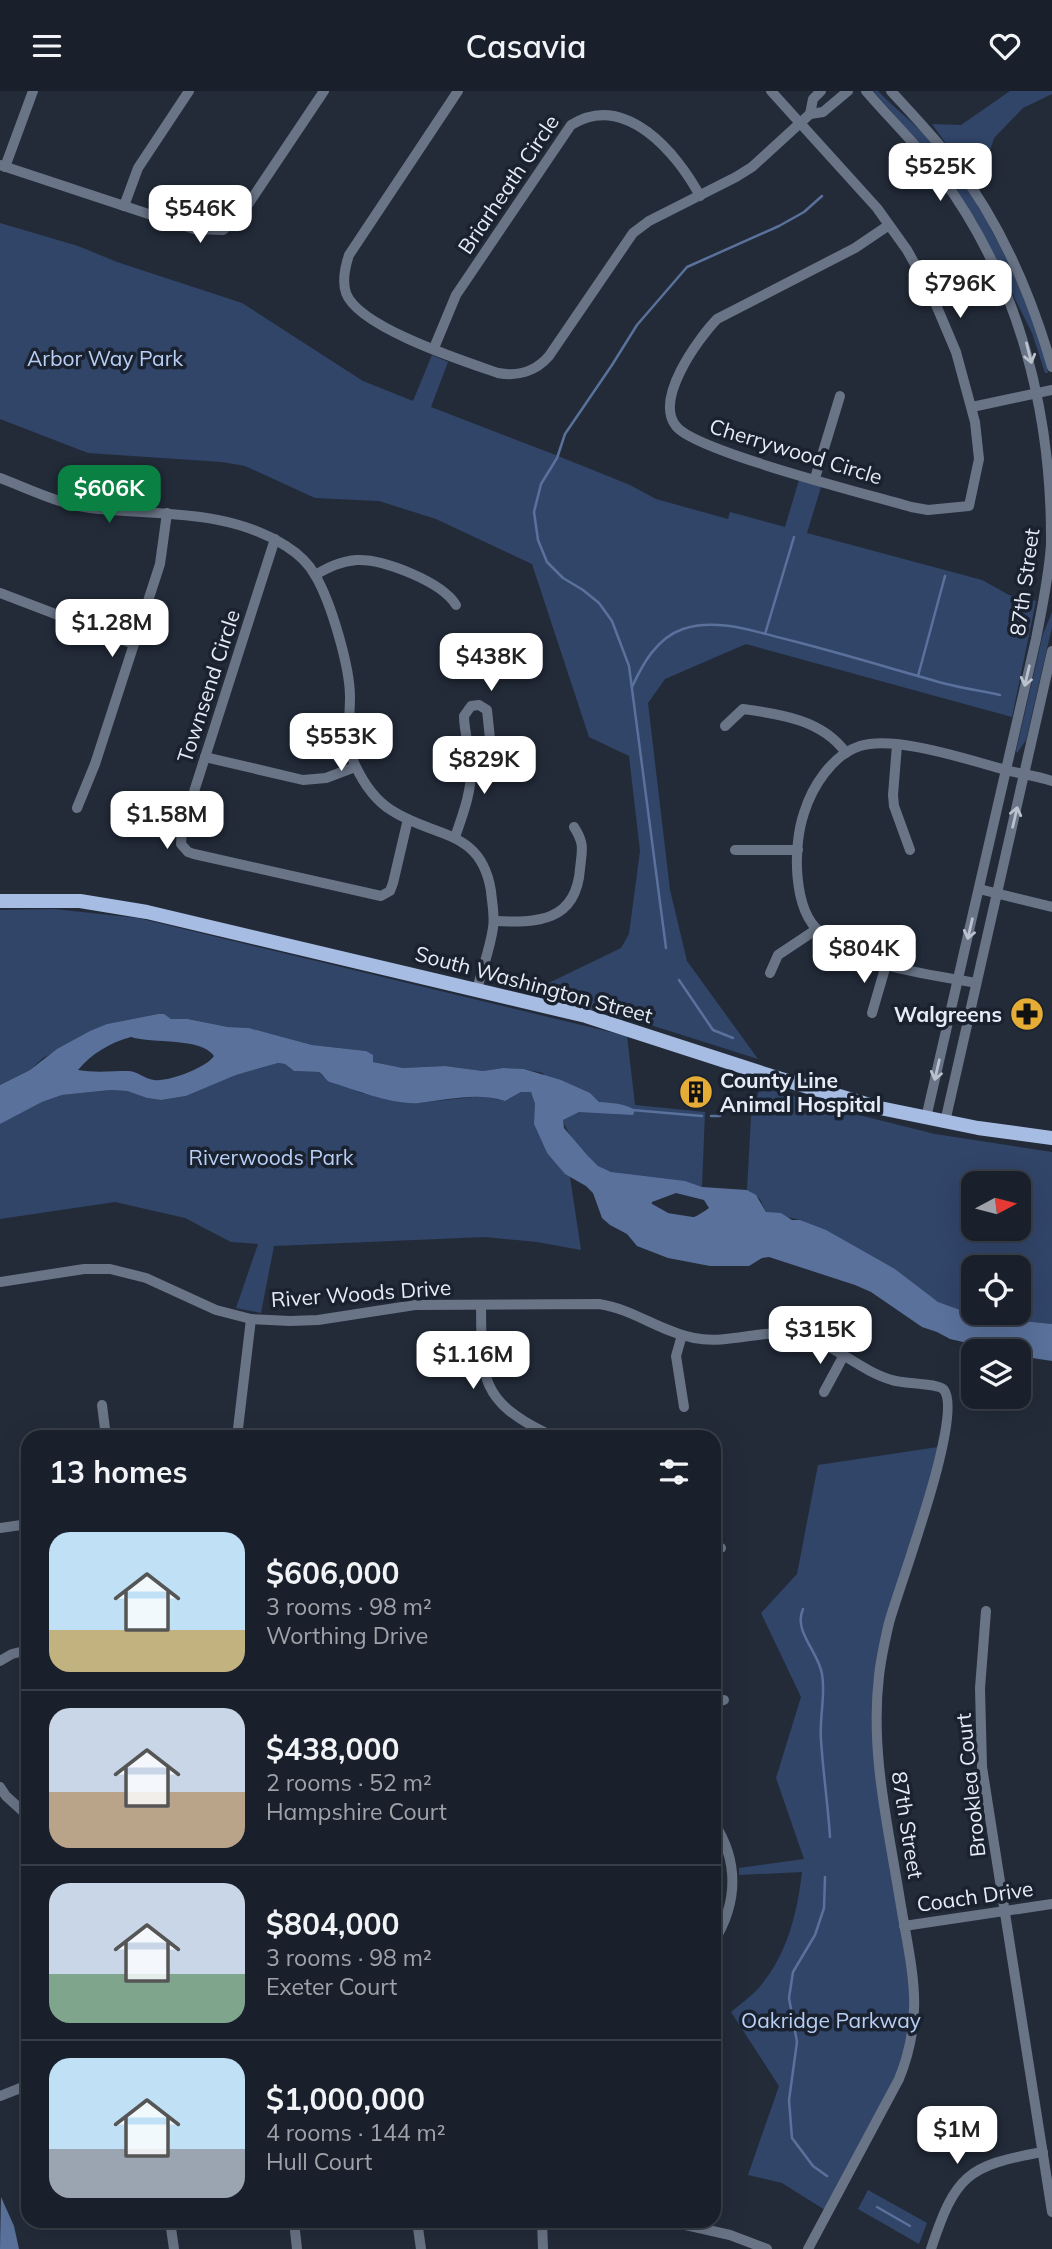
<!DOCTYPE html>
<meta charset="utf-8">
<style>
body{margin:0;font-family:Mulish,sans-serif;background:#232833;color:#f1f3f6;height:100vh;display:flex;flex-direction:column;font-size:26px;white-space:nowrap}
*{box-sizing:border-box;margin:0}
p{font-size:23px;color:#9fa3a9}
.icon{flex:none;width:38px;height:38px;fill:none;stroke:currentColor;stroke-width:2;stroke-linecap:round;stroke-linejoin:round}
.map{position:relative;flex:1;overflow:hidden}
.details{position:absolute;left:21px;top:1339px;width:700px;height:798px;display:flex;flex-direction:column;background:#1a202b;border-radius:21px;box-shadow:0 7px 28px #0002,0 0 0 2px #383e47}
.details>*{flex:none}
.needle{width:46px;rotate:83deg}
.tools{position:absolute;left:961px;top:1080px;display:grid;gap:14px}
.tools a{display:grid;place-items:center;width:70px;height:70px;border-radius:14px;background:#1a202b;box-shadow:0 7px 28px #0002,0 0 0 2px #383e47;font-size:35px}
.price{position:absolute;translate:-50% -60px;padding:0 16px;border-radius:14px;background:#fff;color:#222;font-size:23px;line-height:46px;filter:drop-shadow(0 2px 4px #0008)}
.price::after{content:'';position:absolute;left:50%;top:42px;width:21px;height:16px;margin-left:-10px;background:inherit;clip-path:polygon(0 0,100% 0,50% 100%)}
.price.selected{background:#0b8043;color:#fff}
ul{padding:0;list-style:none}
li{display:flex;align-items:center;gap:21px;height:175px;padding:0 28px}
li+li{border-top:2px solid #383e47}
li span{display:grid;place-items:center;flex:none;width:196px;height:140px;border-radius:21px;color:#555}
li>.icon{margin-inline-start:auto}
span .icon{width:84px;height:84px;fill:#fffc;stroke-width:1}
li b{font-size:30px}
h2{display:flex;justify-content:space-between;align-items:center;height:84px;padding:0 28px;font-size:30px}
header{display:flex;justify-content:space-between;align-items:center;height:91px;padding:0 28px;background:#1a202b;font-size:32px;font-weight:600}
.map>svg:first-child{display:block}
</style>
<header><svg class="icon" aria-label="menu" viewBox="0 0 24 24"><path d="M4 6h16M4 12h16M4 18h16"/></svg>Casavia<svg class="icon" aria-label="heart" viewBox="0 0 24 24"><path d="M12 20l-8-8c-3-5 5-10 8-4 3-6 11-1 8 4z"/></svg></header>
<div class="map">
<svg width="1052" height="2158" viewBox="0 0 1052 2158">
<rect width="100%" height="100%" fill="#232b39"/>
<g fill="#314569" fill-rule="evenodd">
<path d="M873,0H878C894,17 913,31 929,48C973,99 1005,158 1029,221C1036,240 1045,262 1048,282H1045L1032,242L977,131L933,67Z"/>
<polygon points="1010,0 1052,0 1052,3 1023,17 994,47 978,98 932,33 961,34"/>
<polygon points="0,132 78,155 117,171 242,212 363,290 413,310 432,264 448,271 431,316 553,363 630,394 656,408 728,428 730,421 785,436 799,389 821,396 807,442 982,489 1009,504 1036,510 1012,626 746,553 665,588 648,612 670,799 687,870 758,968 657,936 528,902 621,857 629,843 640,760 629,665 589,646 532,473 436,428 379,410 315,407 245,375 222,371 88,362 0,328"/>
<polygon points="1052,521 1052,536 1026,649 1017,662 1016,660 1043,543"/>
<path d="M54,818L138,827L627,945L635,1014L705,1021L702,1096C672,1086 641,1089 611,1081C573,1070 556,1015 543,982L524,978L503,977L483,980L445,975L403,977L373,971L366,960L312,954L249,937L228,936L189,928H171L158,923L107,933L43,967L30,979L0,994V819Z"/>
<polygon points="278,972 285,973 294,980 319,981 330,991 339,992 361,1002 406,1011 418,1012 482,1005 505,1010 521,1001 531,1001 535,1013 536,1037 547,1062 570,1086 581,1159 537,1151 485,1146 274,1155 261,1222 236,1217 258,1153 231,1151 185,1127 115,1111 0,1128 0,1033 3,1031 42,1011 62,1004 110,999 127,1000 147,1007 161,1009 186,1005 236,984"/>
<path d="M761,992L815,1013L935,1043L1052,1061V1233L977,1225L937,1211L895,1178L800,1129L766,1121L760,1108L747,1099L751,1026ZM973,1092H1018V1138H973ZM973,1176H1018V1222H973Z"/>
<path d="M938,1356L873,1600L910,1896V1927L905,1955L895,1986L825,2119L782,2092L748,2084L779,1995L731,1921C739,1914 749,1907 757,1899C787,1865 797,1824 802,1781L739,1784V1777L804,1768L776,1687L801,1606L761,1522L797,1483L818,1374Z"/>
<polygon points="868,2099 927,2132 919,2153 858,2118"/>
</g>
<g fill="#5a719b" fill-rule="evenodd">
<path d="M158,923H164L171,928H188L228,936L249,937L312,954L366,960L373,964V971L403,977L445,975L483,980L503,977L524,978L561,989L590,1002L599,1011C612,1012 624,1012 635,1019L633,1024L579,1021L563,1029L564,1037L587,1064L598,1075L611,1081L685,1090L702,1096L747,1099L756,1104L766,1121L781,1122L792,1129H800L826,1139L895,1178L938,1211L977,1225L1052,1233V1270L1019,1265L1018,1260H989L985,1256L950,1248L937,1241L922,1236L871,1201L855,1194L769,1166L762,1167L749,1175H710L668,1167L637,1155L627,1143L610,1134L602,1127L593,1102L586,1095L565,1083L547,1062L534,1033L535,1013L531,1001H521L505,1010C476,1001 449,1009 419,1012C392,1014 356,999 330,991C326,990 324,984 319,981L294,980L285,973L278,972L236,984L186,1005L161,1009L147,1007L127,1000L110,999L62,1004L42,1011L0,1033V994L30,979L57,958L90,940L107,933ZM131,946C153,953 201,946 214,965C206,977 168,991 154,989C145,988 137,980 128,980C112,980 94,982 78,979C91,963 111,951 131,946ZM676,1102L704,1109L709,1117C692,1130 666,1139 650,1119L652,1111Z"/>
<polygon points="1,2106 14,2135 19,2158 0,2158"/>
</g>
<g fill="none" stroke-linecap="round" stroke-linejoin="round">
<g stroke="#5a719b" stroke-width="2.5">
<polyline points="765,543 794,446"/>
<polyline points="918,585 945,485"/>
<path d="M632,596C643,572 657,547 683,538C718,526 759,542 793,550C840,562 886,576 932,589C954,596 977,599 1000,604"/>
<polyline points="666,857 629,575 612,530 599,512 583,499 563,487 547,471 538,449 534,421 541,393 557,367 565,343 612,274 637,234 687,176 779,135 804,121 822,105"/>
<polyline points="679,889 713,939 733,947"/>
<polyline points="632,1019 702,1025"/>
<polyline points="711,1025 720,1025 728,1009"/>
<path d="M803,1518C793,1540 818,1560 822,1583C826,1604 819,1627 821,1649C823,1681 828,1714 830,1746"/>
<polyline points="825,1786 824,1817 815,1844 793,1881 789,1907 797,1951 789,2009 792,2047 813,2075 827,2085"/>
<polyline points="877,2116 910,2135"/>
</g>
<polyline stroke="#5a719b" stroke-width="16" points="634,1112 666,1130 698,1135"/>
<g stroke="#697486" stroke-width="10">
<path d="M458,0L349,164C345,176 342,190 346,202C358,236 463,270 498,282C518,286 536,280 549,265L633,142L649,130L736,86L752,76L810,23L823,21L848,0"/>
<path d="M771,0L877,117L907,159L931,202L956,261L975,331L979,368L969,415L928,419L911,416C871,404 694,360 676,335C654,308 698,248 717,228L855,157L889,134"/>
<path d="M866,0C890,28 917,54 940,84C1019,190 1052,321 1051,453C1049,485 1042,517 1036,548L926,1027"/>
<path d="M891,0C913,24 935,47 955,73C1001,133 1031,203 1052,276"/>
<polyline points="810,23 813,8 821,0"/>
<polyline points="0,74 194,138 223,139 243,121 324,0"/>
<polyline points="5,76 33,0"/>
<polyline points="124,115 138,77 189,0"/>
<path d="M434,257L456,204L571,34C625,0 677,62 700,105"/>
<polyline points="972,316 1052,299"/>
<path d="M0,387C29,398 59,413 90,417C156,425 227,417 286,455C297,462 309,473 315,484C331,511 350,576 350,606C350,630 345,651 355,674C363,691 375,709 391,719C433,747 481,737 491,800C492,812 495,825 493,837C490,858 482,878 477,899"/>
<polyline points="815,387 840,305"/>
<polyline points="275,448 182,738 181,753 188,761 194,763 381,805 390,800 393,792 408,728"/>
<path d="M315,484C329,476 341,470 357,469C384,468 442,491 456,514"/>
<polyline points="0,502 134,553"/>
<path d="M725,635L743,618C780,623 823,629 846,662"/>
<polyline points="897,654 893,704 894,715 910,759"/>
<polyline points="205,666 303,689 326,687 355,676"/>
<polyline points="77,717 95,673 160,473 167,422"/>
<path d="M455,746C464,721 473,696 471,670C469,655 464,640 464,625L471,615L479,614L487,619L490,648L484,654L470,659"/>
<polyline points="735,759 798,759"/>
<polyline points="979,798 1052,816"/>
<path d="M494,830C537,832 576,831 580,778C582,759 585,753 574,736"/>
<polyline points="770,882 778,864 817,838"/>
<path d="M976,892C923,882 865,877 821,842C792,819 793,754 804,722C812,696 832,664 860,655C895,644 969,669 1006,679C1021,683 1037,685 1052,690"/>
<polyline points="872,922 886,874"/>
<polyline points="945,1031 1052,560"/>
<path d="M0,1191L84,1178H110L146,1187L216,1219L251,1228L290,1230L318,1229L415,1214L599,1213C633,1218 661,1241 694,1247C725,1253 755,1241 785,1242C827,1244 854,1278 892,1289C903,1293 939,1292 944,1299C964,1324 899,1495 889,1532C885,1549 881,1567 879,1585C870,1660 888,1735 900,1809C911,1877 926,1921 899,1988L808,2158"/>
<path d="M481,1215C482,1282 477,1308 544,1341"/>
<polyline points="682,1244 676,1265 684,1316"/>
<polyline points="824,1301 844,1264"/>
<polyline points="102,1314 106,1346"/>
<polyline points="237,1346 251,1228"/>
<polyline points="0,1437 28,1433"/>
<polyline points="714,1457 721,1457"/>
<polyline points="986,1520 980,1597 982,1676 1052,2121"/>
<polyline points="0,1570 12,1563 28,1559"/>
<polyline points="714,1612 724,1609"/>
<polyline points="0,1696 6,1705 28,1725"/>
<path d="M714,1732C739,1770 738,1812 714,1850"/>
<polyline points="904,1835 1052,1813"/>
<polyline points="0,2005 28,1994"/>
<polyline points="170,2130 174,2158"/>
<polyline points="294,2130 297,2158"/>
<polyline points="417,2130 421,2158"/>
<polyline points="542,2130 543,2158"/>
<polyline points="668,2130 730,2144 767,2158"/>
<path d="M931,2158C955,2085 967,2074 1043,2061"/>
</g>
<polyline stroke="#a6bce3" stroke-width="14" points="0,810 80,810 147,821 586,925 771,985 880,1017 978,1037 1052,1047"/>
</g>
<defs><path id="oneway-shaft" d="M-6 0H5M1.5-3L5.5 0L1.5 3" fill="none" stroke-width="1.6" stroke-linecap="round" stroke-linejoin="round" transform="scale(1.75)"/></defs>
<g stroke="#bac2ce">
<use href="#oneway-shaft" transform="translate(1029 262) rotate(76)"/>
<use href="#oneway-shaft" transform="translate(1027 585) rotate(103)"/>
<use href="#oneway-shaft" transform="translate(1015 726) rotate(-77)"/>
<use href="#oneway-shaft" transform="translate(970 838) rotate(103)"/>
<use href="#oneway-shaft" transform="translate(937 979) rotate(103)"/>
</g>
<defs>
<g id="pharmacy-disc" transform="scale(1.75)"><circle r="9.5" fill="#e5ad35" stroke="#1a212f"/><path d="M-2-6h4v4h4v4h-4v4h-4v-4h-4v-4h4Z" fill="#111"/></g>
<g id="building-disc" transform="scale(1.75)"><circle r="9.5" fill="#e5ad35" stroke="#1a212f"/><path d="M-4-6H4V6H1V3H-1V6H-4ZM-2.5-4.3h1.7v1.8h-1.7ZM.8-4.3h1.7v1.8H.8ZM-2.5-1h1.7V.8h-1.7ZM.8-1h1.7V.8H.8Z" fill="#111"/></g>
</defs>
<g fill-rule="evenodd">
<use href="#pharmacy-disc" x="1027" y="923"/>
<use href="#building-disc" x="696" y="1001"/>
</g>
<g text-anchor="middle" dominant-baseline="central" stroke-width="7" stroke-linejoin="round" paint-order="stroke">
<g font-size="21" fill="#e6ecf5" stroke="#1a212f">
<text transform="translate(508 93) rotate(-56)">Briarheath Circle</text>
<text transform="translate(796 360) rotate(17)">Cherrywood Circle</text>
<text transform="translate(1024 491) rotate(-82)">87th Street</text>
<text transform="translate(208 595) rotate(-72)">Townsend Circle</text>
<text transform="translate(534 893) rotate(15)">South Washington Street</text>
<text transform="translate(361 1202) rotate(-4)">River Woods Drive</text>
<text transform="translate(970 1694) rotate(-96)">Brooklea Court</text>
<text transform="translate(908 1734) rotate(81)">87th Street</text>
<text transform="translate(975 1805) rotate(-8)">Coach Drive</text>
</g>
<g font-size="21" fill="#b8cff6" stroke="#1a212f">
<text x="105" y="267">Arbor Way Park</text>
<text x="271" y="1066">Riverwoods Park</text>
<text x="831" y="1929">Oakridge Parkway</text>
</g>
<g font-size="21" font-weight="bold" fill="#e6ecf5" stroke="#1a212f" text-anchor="end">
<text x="1002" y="923">Walgreens</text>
<text x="720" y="989" text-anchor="start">County Line<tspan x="720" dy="24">Animal Hospital</tspan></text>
</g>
</g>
</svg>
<div class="tools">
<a><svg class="needle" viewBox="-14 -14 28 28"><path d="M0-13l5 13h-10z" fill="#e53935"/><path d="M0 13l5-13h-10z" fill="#9fa3a9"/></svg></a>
<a><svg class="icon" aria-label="locate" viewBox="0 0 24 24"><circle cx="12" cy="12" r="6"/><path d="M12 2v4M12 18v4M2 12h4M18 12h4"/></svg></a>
<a><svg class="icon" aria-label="layers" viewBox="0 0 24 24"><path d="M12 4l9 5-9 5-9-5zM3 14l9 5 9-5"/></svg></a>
</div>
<b class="price" style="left:940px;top:112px">$525K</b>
<b class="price" style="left:200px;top:154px">$546K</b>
<b class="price" style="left:960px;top:229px">$796K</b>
<b class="price selected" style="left:109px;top:434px">$606K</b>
<b class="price" style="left:112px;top:568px">$1.28M</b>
<b class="price" style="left:491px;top:602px">$438K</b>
<b class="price" style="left:341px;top:682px">$553K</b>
<b class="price" style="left:484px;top:705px">$829K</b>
<b class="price" style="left:167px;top:760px">$1.58M</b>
<b class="price" style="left:864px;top:894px">$804K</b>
<b class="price" style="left:820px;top:1275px">$315K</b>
<b class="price" style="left:473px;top:1300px">$1.16M</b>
<b class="price" style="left:957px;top:2075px">$1M</b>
<section class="details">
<h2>13 homes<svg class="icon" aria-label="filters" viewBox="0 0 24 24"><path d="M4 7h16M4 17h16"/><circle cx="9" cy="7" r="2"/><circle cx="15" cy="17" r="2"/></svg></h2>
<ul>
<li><span style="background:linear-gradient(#bfe0f5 70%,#c2b280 0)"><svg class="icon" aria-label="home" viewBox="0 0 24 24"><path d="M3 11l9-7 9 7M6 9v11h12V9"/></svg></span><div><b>$606,000</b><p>3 rooms · 98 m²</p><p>Worthing Drive</p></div></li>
<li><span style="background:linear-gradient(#c9d6e8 60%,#b9a48a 0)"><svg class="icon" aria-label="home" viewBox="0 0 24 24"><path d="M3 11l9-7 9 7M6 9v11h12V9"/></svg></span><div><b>$438,000</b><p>2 rooms · 52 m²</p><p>Hampshire Court</p></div></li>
<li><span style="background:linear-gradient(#c9d6e8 65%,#7fa58c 0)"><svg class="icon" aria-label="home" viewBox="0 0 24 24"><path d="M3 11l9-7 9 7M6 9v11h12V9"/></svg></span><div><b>$804,000</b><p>3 rooms · 98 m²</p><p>Exeter Court</p></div></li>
<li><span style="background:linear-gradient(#bfe0f5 65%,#9aa5b1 0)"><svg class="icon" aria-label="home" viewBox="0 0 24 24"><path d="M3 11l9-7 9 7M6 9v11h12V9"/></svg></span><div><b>$1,000,000</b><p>4 rooms · 144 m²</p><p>Hull Court</p></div></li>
</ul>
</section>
</div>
